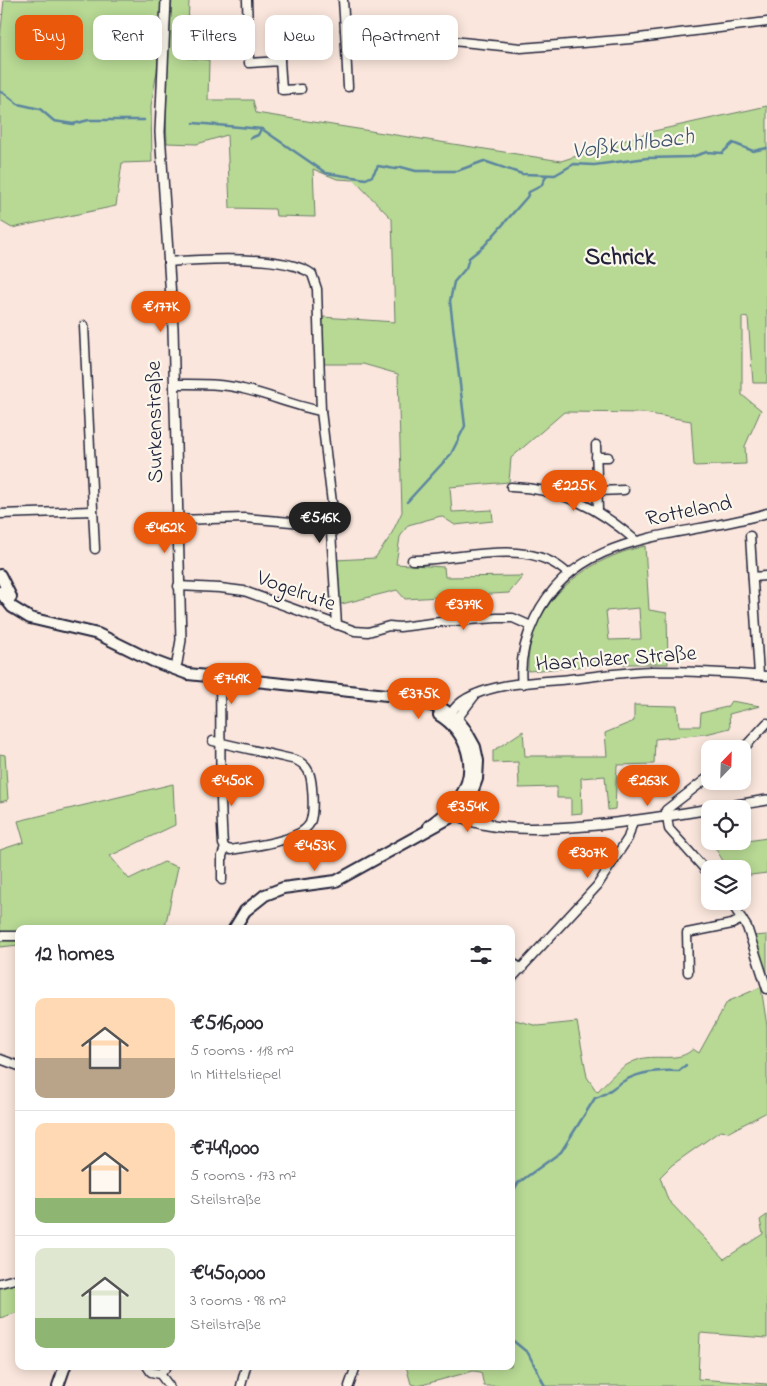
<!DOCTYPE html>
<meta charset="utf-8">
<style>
body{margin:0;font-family:"Indie Flower",sans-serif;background:#f7f7f7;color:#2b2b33;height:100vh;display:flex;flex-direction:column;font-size:19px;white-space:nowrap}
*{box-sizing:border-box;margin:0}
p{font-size:16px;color:#7c7c81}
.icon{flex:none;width:28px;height:28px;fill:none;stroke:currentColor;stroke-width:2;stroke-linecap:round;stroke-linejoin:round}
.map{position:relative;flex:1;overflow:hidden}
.details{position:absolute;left:15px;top:925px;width:500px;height:445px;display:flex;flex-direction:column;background:#fff;border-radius:10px;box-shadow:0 2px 12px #0003}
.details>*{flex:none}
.guide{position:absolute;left:15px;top:15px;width:500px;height:45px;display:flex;gap:10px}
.needle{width:32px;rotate:23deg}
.fabs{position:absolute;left:701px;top:740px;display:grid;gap:10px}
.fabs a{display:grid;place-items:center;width:50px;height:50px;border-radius:10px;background:#fff;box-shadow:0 2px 12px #0003;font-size:25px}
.price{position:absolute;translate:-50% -42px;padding:0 11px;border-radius:18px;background:#ea580c;color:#fff;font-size:16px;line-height:32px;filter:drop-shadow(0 1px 2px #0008)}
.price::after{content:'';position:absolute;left:50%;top:30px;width:15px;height:11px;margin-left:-8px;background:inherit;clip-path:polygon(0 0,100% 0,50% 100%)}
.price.current{background:#222;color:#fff}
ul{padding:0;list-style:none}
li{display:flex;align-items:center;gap:15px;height:125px;padding:0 20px}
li+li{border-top:1px solid #e1e1e2}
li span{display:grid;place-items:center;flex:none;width:140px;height:100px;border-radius:10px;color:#555}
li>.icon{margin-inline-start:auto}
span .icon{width:60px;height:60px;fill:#fffc;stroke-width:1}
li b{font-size:21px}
h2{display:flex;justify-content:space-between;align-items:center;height:60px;padding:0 20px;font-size:21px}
.tag{padding:0 18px;border-radius:10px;background:#fff;box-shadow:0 2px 12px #0003;font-size:18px;line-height:45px}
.tag.current{background:#ea580c;color:#fff}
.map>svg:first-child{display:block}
</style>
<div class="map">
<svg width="767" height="1386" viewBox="0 0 767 1386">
<rect width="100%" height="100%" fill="#fae6dc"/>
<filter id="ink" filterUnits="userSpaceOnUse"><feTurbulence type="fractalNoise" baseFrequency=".02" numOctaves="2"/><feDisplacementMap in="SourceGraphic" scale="10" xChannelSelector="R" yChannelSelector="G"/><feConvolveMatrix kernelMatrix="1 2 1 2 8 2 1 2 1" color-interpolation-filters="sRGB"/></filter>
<g filter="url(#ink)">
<g fill="#b7d994" stroke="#6c7e68" fill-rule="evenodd">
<polygon points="4,0 162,0 157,71 151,106 152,162 122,163 116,206 12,228 0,221 0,39"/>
<polygon points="172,0 189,0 187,58 209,60 208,100 253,100 256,113 561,161 654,131 767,106 767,383 753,383 748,318 742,317 742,395 761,410 745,446 746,464 694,466 691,421 644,413 564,412 511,458 509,482 450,487 452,512 492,510 493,521 455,525 441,516 408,525 400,537 396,564 444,567 445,577 523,576 509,593 405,599 397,590 338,605 335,560 375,558 390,537 402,512 398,374 363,364 324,364 322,317 395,322 392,219 354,180 337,179 313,169 315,217 276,216 275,209 230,208 227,135 197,144 167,143 165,92"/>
<path d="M645,546L649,610L667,613L668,664H612L528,671C526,604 584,559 645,546ZM639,608L641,639L609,640L606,611Z"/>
<polygon points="731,701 760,706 729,714 730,728 706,734 655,739 654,764 617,765 615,809 608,810 605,776 581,778 582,813 571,814 571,798 557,798 557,787 519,788 518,762 493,763 493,751 523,731 525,756 607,756 605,733 634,721 634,705 677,706 679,726 700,726 701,713 727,707"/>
<polygon points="0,754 5,755 8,800 0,802"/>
<polygon points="173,784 175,825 110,856 129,879 164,862 178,867 165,927 19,929 19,933 0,934 0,850 24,842 18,821"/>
<polygon points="767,838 767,873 743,876 742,869 728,869 714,846"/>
<polygon points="767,935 767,983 753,936"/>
<polygon points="0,939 19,939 19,945 0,947"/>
<path d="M761,987L767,1026V1112L729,1132L720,1131L672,1165L660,1177L668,1200L724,1259L763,1234L760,1220L767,1215V1338L700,1333L698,1379L767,1384V1386H484L481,1372L473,1371L418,1386L411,1384L406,1366H511V1019L538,1026L577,1022L587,1077L597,1092C610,1078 621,1065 640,1059C658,1054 679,1063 693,1049L699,1053L727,1002Z"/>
<polygon points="19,1283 19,1312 0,1318 0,1287"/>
</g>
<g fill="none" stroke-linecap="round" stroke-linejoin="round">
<g stroke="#5c85a0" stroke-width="2.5">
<polyline points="0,92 4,93 18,104 40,109 54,121 73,124 89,120 144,120"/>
<polyline points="194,123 262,129 326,173 366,179 372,176 378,166 395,169 401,167 416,171 457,171 484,161 522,174 555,175 574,164 594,165 647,158 691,157 707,152 722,153 733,143 753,151 767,148"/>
<polyline points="251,138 258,135 261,129"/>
<polyline points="407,502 451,454 465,426 450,301 454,282 466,268 469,258 484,246 527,197 529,192 541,186 547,175"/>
<path d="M511,1195L518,1183L561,1152L595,1098C605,1096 612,1088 622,1082C638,1072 660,1070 679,1071L686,1065"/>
<polyline points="511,1339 528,1353 545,1386"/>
</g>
<g stroke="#22223b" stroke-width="11">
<g id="minor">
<polyline points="247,0 249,63 280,61 282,90 301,89"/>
<polyline points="343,0 345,30 521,48 631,39 767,22"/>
<polyline points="345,30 348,87"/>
<polyline points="280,36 280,61"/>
<path d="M168,262C202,259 284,254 312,274L317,289L321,411L332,503C331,515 326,522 314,524L245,518L176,520"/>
<polyline points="84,326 95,549"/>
<path d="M174,384C197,384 220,383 243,389C270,395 294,406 321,411"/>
<polyline points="596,445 598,511"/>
<polyline points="596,457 608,457"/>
<path d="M511,487C560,488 599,508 635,540"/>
<polyline points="597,491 624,490"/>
<polyline points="0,514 92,511"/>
<polyline points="324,521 331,532 337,625"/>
<polyline points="750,536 759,675"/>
<path d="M412,560C459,561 529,535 568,574"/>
<polyline points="753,577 765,576"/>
<polyline points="178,586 220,588 244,591 355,631 368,632 389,626 400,627 440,622 497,618 513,618 531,626"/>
<path d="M220,677C221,733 219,788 223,844L225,848L222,856V880"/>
<path d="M522,684C519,660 525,639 535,618C579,527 685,539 767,513"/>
<path d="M476,694L457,719L449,721C451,705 467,697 481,692C506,683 534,682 560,680C591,677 622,672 652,671C690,671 729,673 767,676"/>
<path d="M213,741L296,760C309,766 311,775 312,788C313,799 314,813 310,823C300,842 251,846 231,850L225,848"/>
<polyline points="742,750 767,723"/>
<polyline points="710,776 666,810 669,829 710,875"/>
<polyline points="730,901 747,927 767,989"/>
<polyline points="0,936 19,936"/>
<polyline points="511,962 522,969"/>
<polyline points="688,972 687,933 732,924 742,919"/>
<polyline points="511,979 597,886 628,838 633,821"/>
<polyline points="0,1059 19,1066"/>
<polyline points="0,1283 19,1278"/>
<polyline points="147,1366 151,1372 160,1374 169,1386"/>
<polyline points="160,1374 167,1366"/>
<polyline points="241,1386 246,1366"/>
<polyline points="349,1386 356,1366"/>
</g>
</g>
<g stroke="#22223b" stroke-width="12">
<g id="tertiary">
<polyline points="166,0 160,132 173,328 181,640 177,663"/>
<polyline points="712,809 767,800"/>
<path d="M490,824C478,817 468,806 455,804L457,814C501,845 656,818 710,809"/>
</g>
</g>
<g stroke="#22223b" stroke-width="14">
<g id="secondary">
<polyline points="0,575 11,597"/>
<polyline points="0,592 12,607 30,618 98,634 153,661 188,674 406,697 443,709 457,719 465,729 475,747 478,761 477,779 471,795 466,806 457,814 336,881 283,888 265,895 245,911 234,929"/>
<path d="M429,826C440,817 453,809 460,797C479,768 467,732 439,715"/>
<polyline points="58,1386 65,1366"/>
</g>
</g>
<use href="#minor" stroke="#fbf7ec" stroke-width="8"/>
<use href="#tertiary" stroke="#fbf7ec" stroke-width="9"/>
<use href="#secondary" stroke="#fbf7ec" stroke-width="10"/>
</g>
</g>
<g text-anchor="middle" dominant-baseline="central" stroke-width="4.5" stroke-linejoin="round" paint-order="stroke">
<g font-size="22" fill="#22223b" stroke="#fbf7ec">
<text transform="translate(156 422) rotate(-91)">Surkenstraße</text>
<text transform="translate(689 512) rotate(-11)">Rotteland</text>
<text transform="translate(296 592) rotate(20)">Vogelrute</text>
<text transform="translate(616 660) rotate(-4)">Haarholzer Straße</text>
</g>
<g font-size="24" font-style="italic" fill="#3f546e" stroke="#fbf7ec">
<text transform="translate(633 145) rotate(-7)">Voßkuhlbach</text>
</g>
<g font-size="24" font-weight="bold" fill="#22223b" stroke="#fbf7ec">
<text x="620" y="258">Schrick</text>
</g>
</g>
</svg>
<div class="fabs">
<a><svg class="needle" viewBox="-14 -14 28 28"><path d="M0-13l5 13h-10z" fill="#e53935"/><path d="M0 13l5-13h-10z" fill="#7c7c81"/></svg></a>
<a><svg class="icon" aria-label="locate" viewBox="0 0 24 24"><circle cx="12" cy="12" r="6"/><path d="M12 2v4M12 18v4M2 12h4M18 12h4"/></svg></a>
<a><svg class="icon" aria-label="layers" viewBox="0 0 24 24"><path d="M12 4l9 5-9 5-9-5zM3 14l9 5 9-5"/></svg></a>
</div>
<b class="price" style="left:161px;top:333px">€177K</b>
<b class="price" style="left:574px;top:512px">€225K</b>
<b class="price current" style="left:320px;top:544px">€516K</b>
<b class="price" style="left:165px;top:554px">€462K</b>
<b class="price" style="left:464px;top:631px">€379K</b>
<b class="price" style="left:232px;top:705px">€749K</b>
<b class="price" style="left:419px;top:720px">€375K</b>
<b class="price" style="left:232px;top:807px">€450K</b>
<b class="price" style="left:648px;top:807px">€263K</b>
<b class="price" style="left:468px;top:833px">€354K</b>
<b class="price" style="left:315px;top:872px">€453K</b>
<b class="price" style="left:588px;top:879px">€307K</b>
<div class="guide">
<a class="tag current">Buy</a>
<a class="tag">Rent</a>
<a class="tag">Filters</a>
<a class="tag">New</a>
<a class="tag">Apartment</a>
</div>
<section class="details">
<h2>12 homes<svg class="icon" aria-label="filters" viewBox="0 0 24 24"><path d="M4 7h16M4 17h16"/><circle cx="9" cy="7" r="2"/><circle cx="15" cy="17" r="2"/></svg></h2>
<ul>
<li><span style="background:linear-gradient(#ffd9b3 60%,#b9a48a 0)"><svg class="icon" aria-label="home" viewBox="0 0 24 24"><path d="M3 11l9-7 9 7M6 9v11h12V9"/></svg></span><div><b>€516,000</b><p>5 rooms · 118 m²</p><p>In Mittelstiepel</p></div></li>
<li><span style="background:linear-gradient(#ffd9b3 75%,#8fb573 0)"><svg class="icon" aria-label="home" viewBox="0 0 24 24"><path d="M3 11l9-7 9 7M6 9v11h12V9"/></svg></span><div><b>€749,000</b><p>5 rooms · 173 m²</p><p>Steilstraße</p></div></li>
<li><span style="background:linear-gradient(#dfe7d0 70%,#8fb573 0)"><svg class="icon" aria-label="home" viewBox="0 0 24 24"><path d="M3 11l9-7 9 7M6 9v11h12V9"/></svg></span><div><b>€450,000</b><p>3 rooms · 98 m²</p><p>Steilstraße</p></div></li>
</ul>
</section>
</div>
